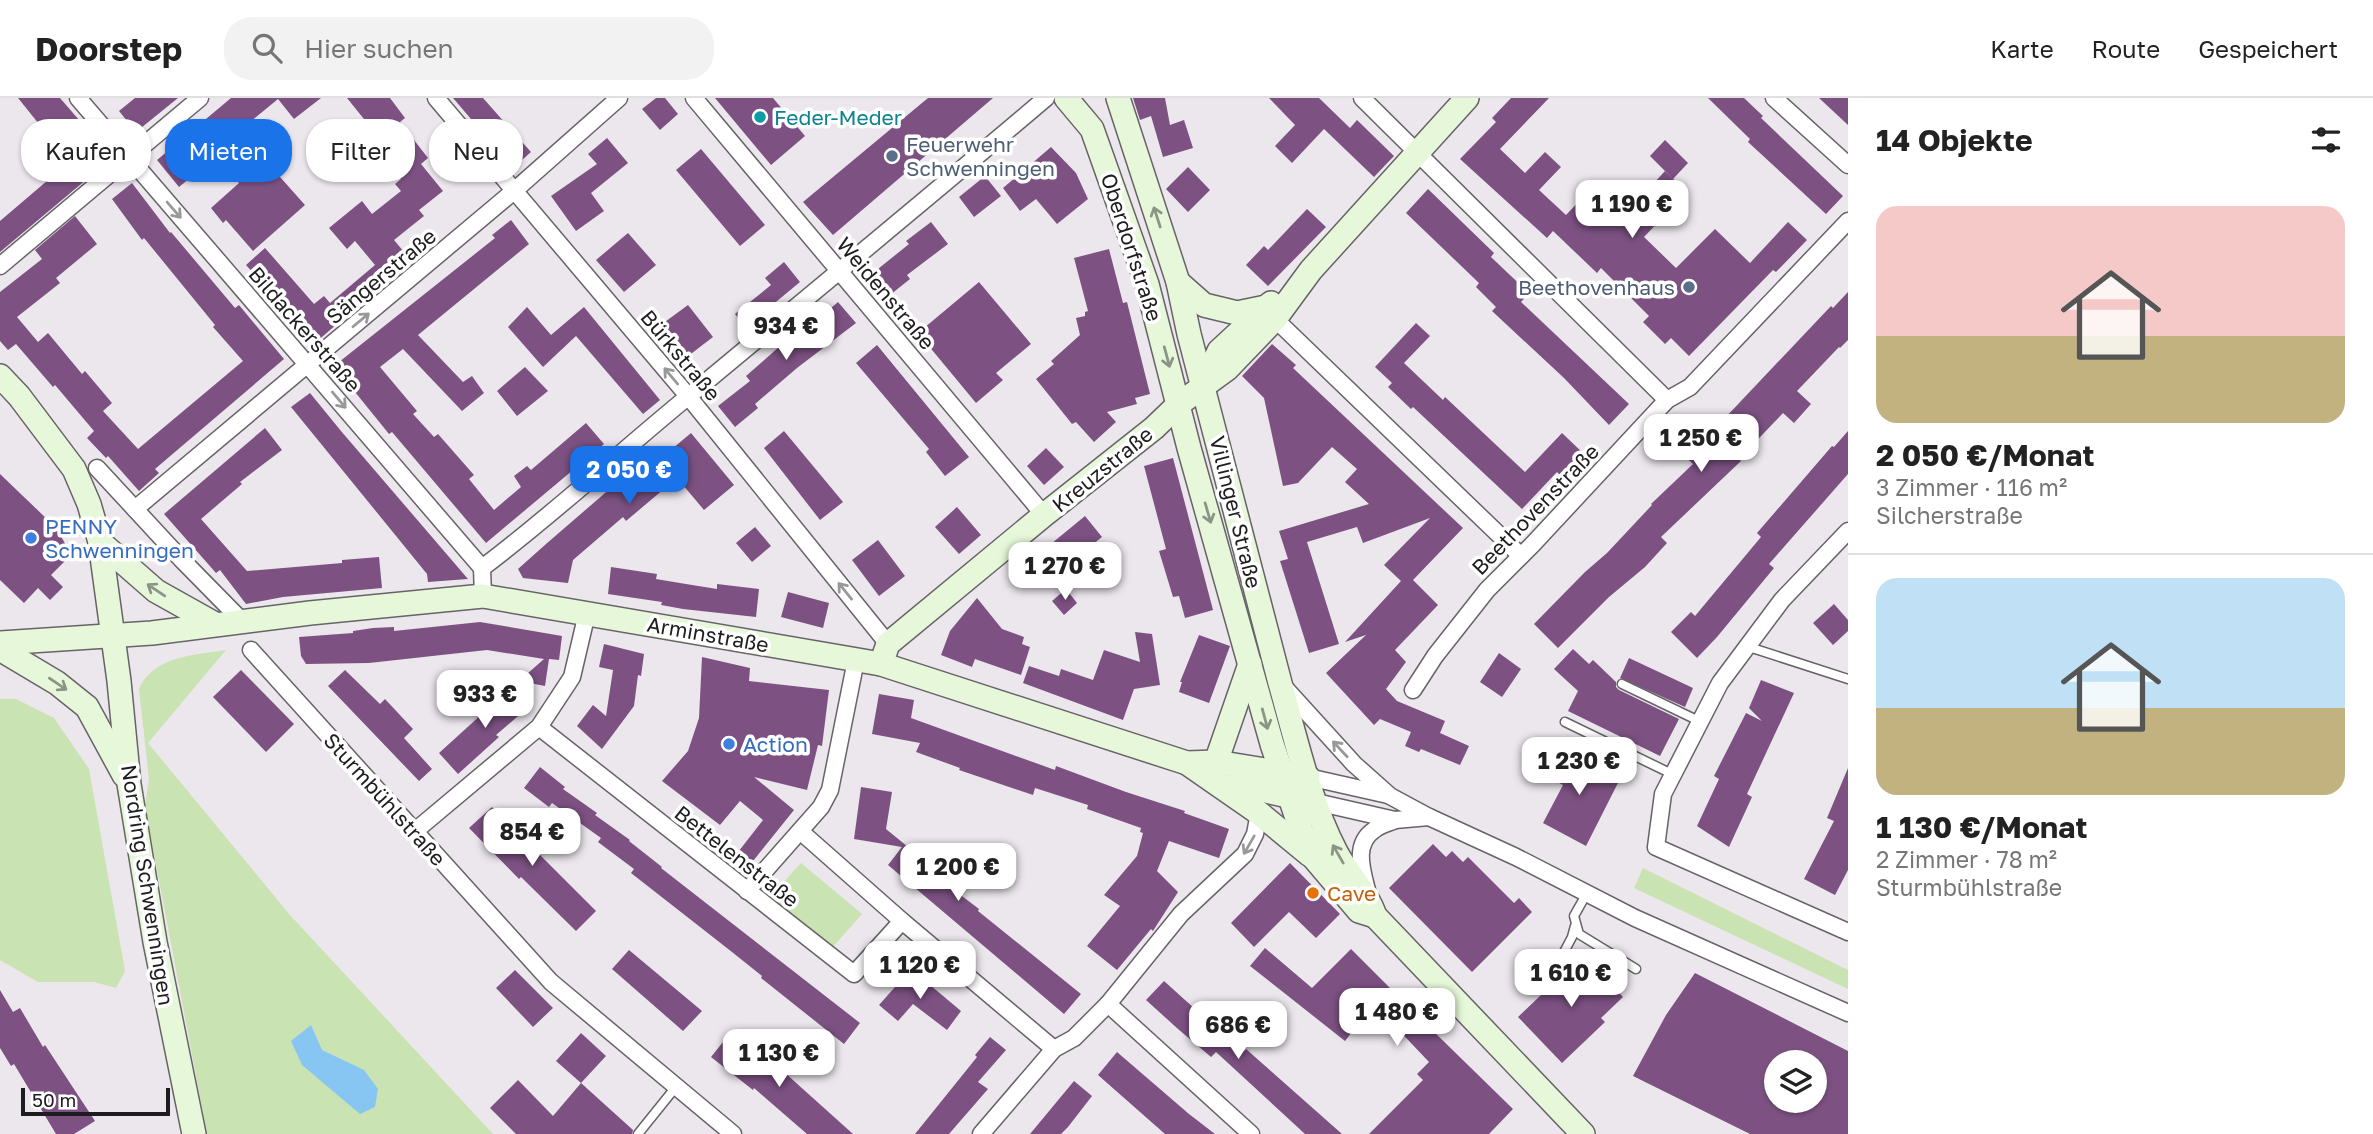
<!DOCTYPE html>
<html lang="de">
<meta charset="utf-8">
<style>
body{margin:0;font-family:"Golos Text",sans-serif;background:#f2f2f2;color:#222;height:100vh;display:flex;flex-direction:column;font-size:26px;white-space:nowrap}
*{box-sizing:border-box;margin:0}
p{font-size:23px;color:#767676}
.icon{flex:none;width:38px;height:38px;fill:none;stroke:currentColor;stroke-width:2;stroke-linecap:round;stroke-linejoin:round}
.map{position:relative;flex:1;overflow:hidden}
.panel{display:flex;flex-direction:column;background:#fff;width:525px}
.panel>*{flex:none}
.top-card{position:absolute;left:21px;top:21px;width:665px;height:63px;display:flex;gap:14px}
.tools{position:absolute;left:1764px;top:952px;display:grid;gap:14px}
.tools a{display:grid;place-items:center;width:63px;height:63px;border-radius:50%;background:#fff;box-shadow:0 2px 5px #0004;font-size:35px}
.scale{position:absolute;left:21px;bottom:18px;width:149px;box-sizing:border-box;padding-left:7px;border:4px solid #1d1c1e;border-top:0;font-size:19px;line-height:24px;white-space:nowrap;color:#1d1c1e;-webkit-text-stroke:5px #fff;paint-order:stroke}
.price{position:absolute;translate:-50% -60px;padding:0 16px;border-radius:14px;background:#fff;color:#222;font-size:23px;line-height:46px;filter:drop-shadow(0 2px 4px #0008)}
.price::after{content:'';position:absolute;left:50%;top:42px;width:21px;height:16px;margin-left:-10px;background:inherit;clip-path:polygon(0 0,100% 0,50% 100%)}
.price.selected{background:#1a73e8;color:#fff}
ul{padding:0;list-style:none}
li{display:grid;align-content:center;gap:14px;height:371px;padding:0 28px}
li+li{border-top:2px solid #e0e0e0}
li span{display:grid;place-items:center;height:217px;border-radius:21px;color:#555}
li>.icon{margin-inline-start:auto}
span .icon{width:126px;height:126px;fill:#fffc;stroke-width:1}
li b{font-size:30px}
h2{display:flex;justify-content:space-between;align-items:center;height:84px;padding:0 28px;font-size:30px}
.chip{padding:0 24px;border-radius:28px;background:#fff;box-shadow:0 2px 5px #0004;font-size:24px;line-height:63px}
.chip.selected{background:#1a73e8;color:#fff}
header{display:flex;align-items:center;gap:42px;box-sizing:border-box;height:98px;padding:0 35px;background:#fff;border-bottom:2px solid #e0e0e0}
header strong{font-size:33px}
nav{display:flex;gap:38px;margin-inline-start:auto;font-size:24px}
.search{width:490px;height:63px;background:#f2f2f2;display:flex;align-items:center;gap:18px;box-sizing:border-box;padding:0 24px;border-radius:28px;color:#767676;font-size:26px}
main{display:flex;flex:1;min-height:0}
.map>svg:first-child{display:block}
</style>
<header>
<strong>Doorstep</strong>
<div class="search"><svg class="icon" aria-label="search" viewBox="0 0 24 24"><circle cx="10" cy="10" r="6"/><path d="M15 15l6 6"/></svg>Hier suchen</div>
<nav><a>Karte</a><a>Route</a><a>Gespeichert</a></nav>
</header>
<main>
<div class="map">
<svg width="1848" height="1036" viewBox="0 0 1848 1036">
<rect width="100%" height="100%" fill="#ece7ed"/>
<g fill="#cae3b2">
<path d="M226,552L148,645L290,817L493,1036H207L145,708L149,681L139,591C153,558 195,557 226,552Z"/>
<polygon points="0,601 16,601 54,620 89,671 125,873 116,890 94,884 38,884 0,862"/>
<polygon points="801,765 862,816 831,851 768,801"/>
<polygon points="1643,770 1848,872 1848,891 1634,790"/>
</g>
<polygon fill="#87c5f3" points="311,927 322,952 364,972 378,991 375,1009 360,1016 302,967 291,943"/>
<g fill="#7d5283" fill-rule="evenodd">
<polygon points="18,0 60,0 112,60 0,154 0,123 75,59 53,31 47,36"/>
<polygon points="135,0 178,0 136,34 119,13"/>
<polygon points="231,0 321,0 294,21 278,1 239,33 305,107 253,153 226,122 223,125 211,110 239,85 216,59 179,89 157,62"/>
<polygon points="347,0 390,0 405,20 400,24 428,60 421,66 443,93 419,112 424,118 394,142 409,160 372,192 374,194 315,245 246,167 265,150 314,206 324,198 330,205 375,167 355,143 347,151 329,130 362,103 372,116 401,93 395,86 401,81 374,46 380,41"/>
<polygon points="453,0 483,0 531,54 513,70"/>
<polygon points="656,0 665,0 678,16 660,32 642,11"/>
<polygon points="715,0 773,0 805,38 771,67"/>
<polygon points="928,0 993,0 833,137 803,104"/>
<polygon points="1133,0 1165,0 1170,27 1184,22 1193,50 1163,59 1151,18 1140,22"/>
<polygon points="1269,0 1319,0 1350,30 1357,22 1394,58 1374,79 1324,31 1292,65 1275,48 1295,27"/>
<polygon points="1511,0 1549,0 1500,51 1525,75 1545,54 1561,69 1539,92 1566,117 1586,96 1617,125 1665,73 1687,94 1644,139 1676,170 1715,131 1750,165 1788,124 1807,142 1776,174 1773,172 1689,258 1671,240 1665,246 1643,224 1649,218 1601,170 1597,175 1553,133 1547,140 1460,61 1496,24 1492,20"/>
<polygon points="1708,0 1744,0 1763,18 1761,20 1843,98 1826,116 1748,44 1750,41"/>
<polygon points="1819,0 1848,0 1848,27"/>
<polygon points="607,40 628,65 591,95 604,113 576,133 551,98 597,66 588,56"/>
<polygon points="1665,42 1688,65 1673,81 1650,58"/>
<polygon points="1051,49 1076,75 1088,101 1057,126 1036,101 1020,113 1003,90"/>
<polygon points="701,51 765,127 740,148 676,72"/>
<polygon points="1188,69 1210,92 1188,114 1166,91"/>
<polygon points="985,78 1001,98 974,119 959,99"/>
<polygon points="132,85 170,135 171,134 235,210 239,207 284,261 155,371 159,375 139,393 108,358 106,360 87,340 94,333 55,287 53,289 16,246 8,252 0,243 0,194 42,161 35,152 75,118 97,146 56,180 60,185 17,219 38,244 48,235 82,276 85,273 112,305 103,313 138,351 243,263 213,229 215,227 144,140 142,142 112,101"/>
<polygon points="1428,91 1494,155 1491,159 1529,195 1521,204 1629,306 1609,327 1564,280 1492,213 1496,209 1476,189 1479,185 1406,115"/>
<polygon points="1307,111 1326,129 1268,188 1246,167 1264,148 1268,152"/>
<polygon points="511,122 529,146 418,237 463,284 472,278 484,295 462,313 403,251 380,269 417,313 413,316 434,339 438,336 474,377 469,381 494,412 521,389 514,378 527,368 531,372 586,325 604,346 486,445 392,334 389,336 334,268 495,140 492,137"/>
<polygon points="931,124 948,146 907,177 910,181 885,201 868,179 909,146 906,143"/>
<polygon points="628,135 656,167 624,194 596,162"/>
<polygon points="1109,151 1123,205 1127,204 1150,296 1135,300 1137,306 1107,314 1116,324 1094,344 1076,324 1072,326 1036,281 1054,266 1051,263 1080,237 1076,220 1085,218 1085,214 1088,213 1074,160"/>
<polygon points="784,164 800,184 765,213 769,218 749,234 735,216 771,187 765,180"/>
<polygon points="979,184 1031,246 996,275 1003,282 976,305 918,235"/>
<polygon points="1848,194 1848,242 1840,250 1839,249 1797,293 1811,306 1794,325 1783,315 1739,361 1741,363 1661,439 1667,445 1645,469 1609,499 1558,550 1534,526 1585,474 1607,455 1652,407 1651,406 1693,366 1688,361 1727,323 1724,321 1831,208 1833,210"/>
<polygon points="838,204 856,225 797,270 755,306 758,310 735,329 718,308 750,283 746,278 788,241 801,230 804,233"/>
<polygon points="688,207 713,239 683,262 658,229"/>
<polygon points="527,209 551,237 584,209 660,302 643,316 576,238 543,269 508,229"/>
<polygon points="1416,225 1430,238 1404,265 1443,302 1445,299 1525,374 1562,335 1583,355 1561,378 1557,374 1522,411 1413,309 1411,311 1388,289 1392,285 1375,269"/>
<polygon points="1272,246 1296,267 1293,270 1463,430 1413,482 1438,507 1395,552 1406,564 1386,591 1397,603 1445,623 1440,635 1469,648 1460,667 1421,651 1419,654 1405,648 1411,634 1380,621 1374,627 1326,575 1366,537 1345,544 1401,483 1384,467 1430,420 1363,445 1357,429 1307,444 1339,546 1309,555 1280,463 1288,461 1279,433 1369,406 1345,384 1357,371 1332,349 1298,385 1283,388 1264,300 1242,278"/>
<polygon points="877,247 969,359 945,378 926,354 929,351 856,265"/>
<polygon points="525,269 548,293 517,318 497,293"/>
<polygon points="310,295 341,333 468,481 428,484 427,476 291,309"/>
<polygon points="265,330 282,352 240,384 242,386 201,421 247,473 342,465 342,462 379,459 382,490 283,499 246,506 220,472 216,475 164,416"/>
<polygon points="784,333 843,404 820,422 764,350"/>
<polygon points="1848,333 1848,376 1769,466 1774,470 1717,539 1697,560 1671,534 1691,514 1695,518 1761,439 1757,435 1832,348 1834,349"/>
<polygon points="691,335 734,387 704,412 677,380 626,423 623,419 573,462 568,485 523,480 518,471 546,446 634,370 641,377"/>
<polygon points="1046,350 1064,369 1044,387 1027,368"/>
<polygon points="1173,360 1213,512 1185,520 1179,498 1173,499 1159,453 1166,451 1144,368"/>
<polygon points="0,376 49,423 52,421 71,457 51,477 63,489 50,502 38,490 24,505 0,482"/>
<polygon points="957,409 981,437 959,456 935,429"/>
<polygon points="1085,418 1102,439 1056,476 1040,455"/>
<polygon points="755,429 771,448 752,464 736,445"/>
<polygon points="878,442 905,478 879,498 852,462"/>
<polygon points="611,469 657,476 656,481 686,486 717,491 717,486 759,491 756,519 683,511 661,507 662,504 608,496"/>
<polygon points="1066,491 1077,505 1064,517 1052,503"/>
<polygon points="788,494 829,505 823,530 781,519"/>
<polygon points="977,500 1002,531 1024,539 1022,546 1030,549 1021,577 975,561 972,569 941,557 950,533"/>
<polygon points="1834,506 1848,522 1848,533 1833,547 1813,525"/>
<polygon points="480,524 562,538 559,562 549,561 545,588 519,583 544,561 487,552 369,565 306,566 301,558 299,539 353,535 353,533 373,530 394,529 394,533"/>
<polygon points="1135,534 1152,536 1160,587 1134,591 1123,622 1023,585 1029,568 1059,578 1061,571 1093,582 1104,552 1140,564"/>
<polygon points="1199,537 1230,548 1209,605 1179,594 1182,584 1180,584"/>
<polygon points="604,546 644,556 641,578 638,577 634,608 602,651 577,628 593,607 606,618 613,572 599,569"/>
<polygon points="1573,551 1589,566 1593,562 1616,584 1616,589 1619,592 1679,621 1660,658 1568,613 1578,593 1554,571"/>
<polygon points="1499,555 1521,571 1502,599 1480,584"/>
<polygon points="702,559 750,570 749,583 829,592 822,648 818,647 807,692 754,679 794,712 749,768 735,758 763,722 740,703 720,727 662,683 688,653 699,620"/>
<polygon points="1629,560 1693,590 1685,609 1620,580"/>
<polygon points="241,572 294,626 266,654 213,599"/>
<polygon points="345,572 380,606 385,601 413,631 404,640 432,671 419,683 328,588"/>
<polygon points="1761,582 1794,595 1747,696 1752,699 1729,749 1697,728 1719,681 1714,678 1746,615 1762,623 1749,610"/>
<polygon points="515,586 532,606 496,637 499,639 458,676 439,655"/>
<polygon points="879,596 914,602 911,620 1055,672 1056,668 1126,694 1185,713 1184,715 1229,731 1219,760 1169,743 1157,773 1178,794 1153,833 1151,831 1117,872 1087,848 1120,808 1104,797 1137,758 1143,735 1140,734 1141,730 1087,711 1088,707 1035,690 1033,697 959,672 960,670 916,654 920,645 872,636"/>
<polygon points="1553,654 1584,670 1588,662 1621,679 1586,748 1543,725 1563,687 1542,676"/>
<polygon points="540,669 565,689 563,691 597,715 595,717 630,742 629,743 662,769 661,770 860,925 844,946 761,880 762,878 732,854 631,775 634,771 598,744 601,740 552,705 549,709 524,690"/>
<polygon points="1848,670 1848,772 1835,797 1804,781 1834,723 1827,720"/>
<polygon points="861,689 892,694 886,731 940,775 937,779 979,811 978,813 1081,896 1064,916 888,767 902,749 854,741"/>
<polygon points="492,709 596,813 576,833 521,779 519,781 469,730"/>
<polygon points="1433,746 1446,759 1452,753 1463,764 1468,759 1514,805 1519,800 1532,814 1472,874 1389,790"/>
<polygon points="1290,765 1340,816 1316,840 1289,814 1254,849 1231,825"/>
<polygon points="1265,850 1312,890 1351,851 1402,902 1404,900 1430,926 1428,928 1513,1011 1489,1036 1369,1036 1423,982 1417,976 1429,964 1374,906 1345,943 1250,868"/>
<polygon points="629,852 702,913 683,933 612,871"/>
<polygon points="1583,857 1623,899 1601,920 1605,924 1562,965 1518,919"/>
<polygon points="911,871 961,913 947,932 913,906 898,923 879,907"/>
<polygon points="515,872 553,910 533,929 496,890"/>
<path d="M1695,875L1848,953V1036H1750L1633,978L1666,917ZM1776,964H1815V1003H1776Z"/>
<polygon points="1164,883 1205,920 1244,953 1246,951 1342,1036 1305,1036 1216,954 1211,959 1178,931 1146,902"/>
<polygon points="0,892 13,914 20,910 43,949 45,947 95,1023 74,1036 56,1036 14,966 11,968 0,950"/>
<polygon points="581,935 606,958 581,985 556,963"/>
<polygon points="990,939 1006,952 978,984 988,991 949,1036 915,1036 977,959 975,957"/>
<polygon points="747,943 774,965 853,1036 807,1036 754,990 753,992 711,959 723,944 737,956"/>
<polygon points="1117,954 1189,1016 1215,1036 1165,1036 1098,977"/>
<polygon points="518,982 553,1018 581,985 633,1032 632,1036 516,1036 490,1010"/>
<polygon points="1074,983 1092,998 1068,1029 1061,1036 1030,1036"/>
</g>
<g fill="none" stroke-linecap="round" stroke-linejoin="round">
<g stroke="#676368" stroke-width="11">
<g id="lane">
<polyline points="1746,548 1848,581"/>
<polyline points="1622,586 1699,623"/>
<polyline points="1565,624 1672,676"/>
<polyline points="1587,795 1574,818 1579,836 1636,871"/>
<polyline points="1554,873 1572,839 1575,828"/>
<polyline points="638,1036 675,990"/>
</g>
</g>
<g stroke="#676368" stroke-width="19">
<g id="street">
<polyline points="78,0 482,470 483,498"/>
<polyline points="436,0 688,298 888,546"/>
<polyline points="694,0 1044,417"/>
<polyline points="1362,0 1667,302"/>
<polyline points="1774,0 1848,67"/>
<polyline points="0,168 200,0"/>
<polyline points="1275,221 1521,458"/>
<polyline points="97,370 183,463 242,523"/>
<polyline points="135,411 514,93 619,0"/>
<polyline points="1848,433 1782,502 1720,585 1663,696 1656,749 1848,834"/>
<path d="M482,470C554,416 620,354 690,297C809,198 928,100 1046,0"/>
<polyline points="251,552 551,884 733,1036"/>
<polyline points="1284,589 1354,666 1390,698 1429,719 1516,759 1635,820 1848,915"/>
<polyline points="1413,592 1435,558 1487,492 1533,446 1667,302 1690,289 1848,123"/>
<polyline points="539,629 854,876 902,823 1054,951"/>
<polyline points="1308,679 1388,697"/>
<polyline points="1316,704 1395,722 1429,719"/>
<polyline points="415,733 539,629 572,579 587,515"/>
<polyline points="800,733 902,823"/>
<polyline points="747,793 821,709 830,692 856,562"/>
<path d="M1368,796C1363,775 1352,747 1374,732C1380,727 1389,725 1395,722"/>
<polyline points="1108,906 1251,1036"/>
<polyline points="981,1036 1054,951 1074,940 1108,906 1181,816 1245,756 1255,736 1259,715"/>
</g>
</g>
<g stroke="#676368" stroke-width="26">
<g id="secondary">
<polyline points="1066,0 1092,31 1147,186 1189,350 1272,646 1301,732 1314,760 1359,813 1375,818"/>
<path d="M1118,0L1178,184L1189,236L1280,585C1296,641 1309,702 1336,754C1348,777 1367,794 1375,818L1583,1036"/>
<polyline points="1178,184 1204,207 1237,215 1266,209"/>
<polyline points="0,278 19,298 74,371 89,406 100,444 119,583 129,686 155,844 194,1036"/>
<polyline points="1203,288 1219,253 1271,205"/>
<polyline points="100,444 156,493 215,526"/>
<polyline points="0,545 152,535 310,515 483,498 881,566 1187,665 1216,664 1308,679"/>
<polyline points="0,551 57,585 87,609 124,677"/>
<polyline points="881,566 888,546 1044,417 1154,330 1179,306 1227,271 1275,221 1311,172 1467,0"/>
<polyline points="1216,664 1250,566"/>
<polyline points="1187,665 1259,715 1310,757"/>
<polyline points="1221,688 1266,693 1301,701"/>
</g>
</g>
<use href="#lane" stroke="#fff" stroke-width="8"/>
<use href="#street" stroke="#fff" stroke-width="16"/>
<use href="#secondary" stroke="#e6f8d9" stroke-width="23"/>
</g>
<defs><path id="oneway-shaft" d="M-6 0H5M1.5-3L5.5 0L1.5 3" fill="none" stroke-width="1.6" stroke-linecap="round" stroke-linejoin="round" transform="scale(1.75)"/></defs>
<g stroke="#99999a">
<use href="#oneway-shaft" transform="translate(174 112) rotate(49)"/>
<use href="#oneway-shaft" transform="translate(361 222) rotate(-40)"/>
<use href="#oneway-shaft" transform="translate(671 278) rotate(-130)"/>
<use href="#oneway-shaft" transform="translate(339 302) rotate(50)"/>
<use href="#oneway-shaft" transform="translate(845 493) rotate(-129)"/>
<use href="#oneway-shaft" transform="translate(1340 651) rotate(-133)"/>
<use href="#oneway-shaft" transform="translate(1249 747) rotate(120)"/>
</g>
<g stroke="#8c9585">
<use href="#oneway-shaft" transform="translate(1157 119) rotate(-108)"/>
<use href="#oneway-shaft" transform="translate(1167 259) rotate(75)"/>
<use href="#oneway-shaft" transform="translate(1208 415) rotate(74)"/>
<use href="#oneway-shaft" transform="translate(156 492) rotate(-146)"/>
<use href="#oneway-shaft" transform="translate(58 586) rotate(34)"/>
<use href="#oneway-shaft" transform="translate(1265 621) rotate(75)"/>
<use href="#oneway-shaft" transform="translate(1338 756) rotate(-120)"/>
</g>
<circle fill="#0f9aa8" stroke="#fff" stroke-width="2.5" cx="760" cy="19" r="7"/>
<g fill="#5c6f8a" stroke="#fff" stroke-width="2.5">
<circle cx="892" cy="58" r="7"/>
<circle cx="1689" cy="189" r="7"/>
</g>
<g fill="#3f7fe0" stroke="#fff" stroke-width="2.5">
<circle cx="31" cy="440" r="7"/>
<circle cx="729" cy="646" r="7"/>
</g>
<circle fill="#e8710a" stroke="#fff" stroke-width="2.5" cx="1313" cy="795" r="7"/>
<g text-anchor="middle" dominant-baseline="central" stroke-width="7" stroke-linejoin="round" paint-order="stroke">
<g font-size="21" fill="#0d838f" stroke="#fff" text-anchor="start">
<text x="774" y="19">Feder-Meder</text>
</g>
<g font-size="21" fill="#4e5e75" stroke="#fff" text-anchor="start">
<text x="906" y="46">Feuerwehr<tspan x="906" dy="24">Schwenningen</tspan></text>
<text x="1675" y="189" text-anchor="end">Beethovenhaus</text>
</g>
<g font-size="21" fill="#1d1c1e" stroke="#fff">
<text transform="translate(1132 149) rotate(72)">Oberdorfstraße</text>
<text transform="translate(381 178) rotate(-40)">Sängerstraße</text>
<text transform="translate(886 195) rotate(50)">Weidenstraße</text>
<text transform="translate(305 231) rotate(49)">Bildackerstraße</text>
<text transform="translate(681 257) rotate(50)">Bürkstraße</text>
<text transform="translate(1102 371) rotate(-39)">Kreuzstraße</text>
<text transform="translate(1535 411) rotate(-46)">Beethovenstraße</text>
<text transform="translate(1236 414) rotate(76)">Villinger Straße</text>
<text transform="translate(708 536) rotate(10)">Arminstraße</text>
<text transform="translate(385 701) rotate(48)">Sturmbühlstraße</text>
<text transform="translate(737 758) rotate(38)">Bettelenstraße</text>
<text transform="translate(148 787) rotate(81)">Nordring Schwenningen</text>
</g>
<g font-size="21" fill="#366cbe" stroke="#fff" text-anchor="start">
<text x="45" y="428">PENNY<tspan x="45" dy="24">Schwenningen</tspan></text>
<text x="743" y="646">Action</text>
</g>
<g font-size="21" fill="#c56008" stroke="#fff" text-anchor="start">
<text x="1327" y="795">Cave</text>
</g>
</g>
</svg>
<div class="tools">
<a><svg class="icon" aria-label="layers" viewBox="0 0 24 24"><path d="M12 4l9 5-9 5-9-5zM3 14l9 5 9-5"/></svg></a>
</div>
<div class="scale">50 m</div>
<b class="price" style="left:1632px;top:142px">1 190 €</b>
<b class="price" style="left:786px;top:264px">934 €</b>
<b class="price" style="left:1701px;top:376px">1 250 €</b>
<b class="price selected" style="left:629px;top:408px">2 050 €</b>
<b class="price" style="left:1065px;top:504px">1 270 €</b>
<b class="price" style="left:485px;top:632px">933 €</b>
<b class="price" style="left:1579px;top:699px">1 230 €</b>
<b class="price" style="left:532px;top:770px">854 €</b>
<b class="price" style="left:958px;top:805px">1 200 €</b>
<b class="price" style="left:920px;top:903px">1 120 €</b>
<b class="price" style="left:1571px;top:911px">1 610 €</b>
<b class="price" style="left:1397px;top:950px">1 480 €</b>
<b class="price" style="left:1238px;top:963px">686 €</b>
<b class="price" style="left:779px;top:991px">1 130 €</b>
<div class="top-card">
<a class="chip">Kaufen</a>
<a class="chip selected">Mieten</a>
<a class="chip">Filter</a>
<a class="chip">Neu</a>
</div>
</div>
<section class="panel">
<h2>14 Objekte<svg class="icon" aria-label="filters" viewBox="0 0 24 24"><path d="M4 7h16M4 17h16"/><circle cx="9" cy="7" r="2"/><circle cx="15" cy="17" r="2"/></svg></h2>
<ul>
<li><span style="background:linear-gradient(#f6c9c9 60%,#c2b280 0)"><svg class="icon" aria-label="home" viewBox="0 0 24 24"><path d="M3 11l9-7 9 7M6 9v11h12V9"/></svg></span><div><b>2 050 €/Monat</b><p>3 Zimmer · 116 m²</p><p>Silcherstraße</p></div></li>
<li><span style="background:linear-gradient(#bfe0f5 60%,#c2b280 0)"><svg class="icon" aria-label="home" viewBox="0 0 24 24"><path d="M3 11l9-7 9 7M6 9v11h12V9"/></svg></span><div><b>1 130 €/Monat</b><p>2 Zimmer · 78 m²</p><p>Sturmbühlstraße</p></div></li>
</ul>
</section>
</main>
